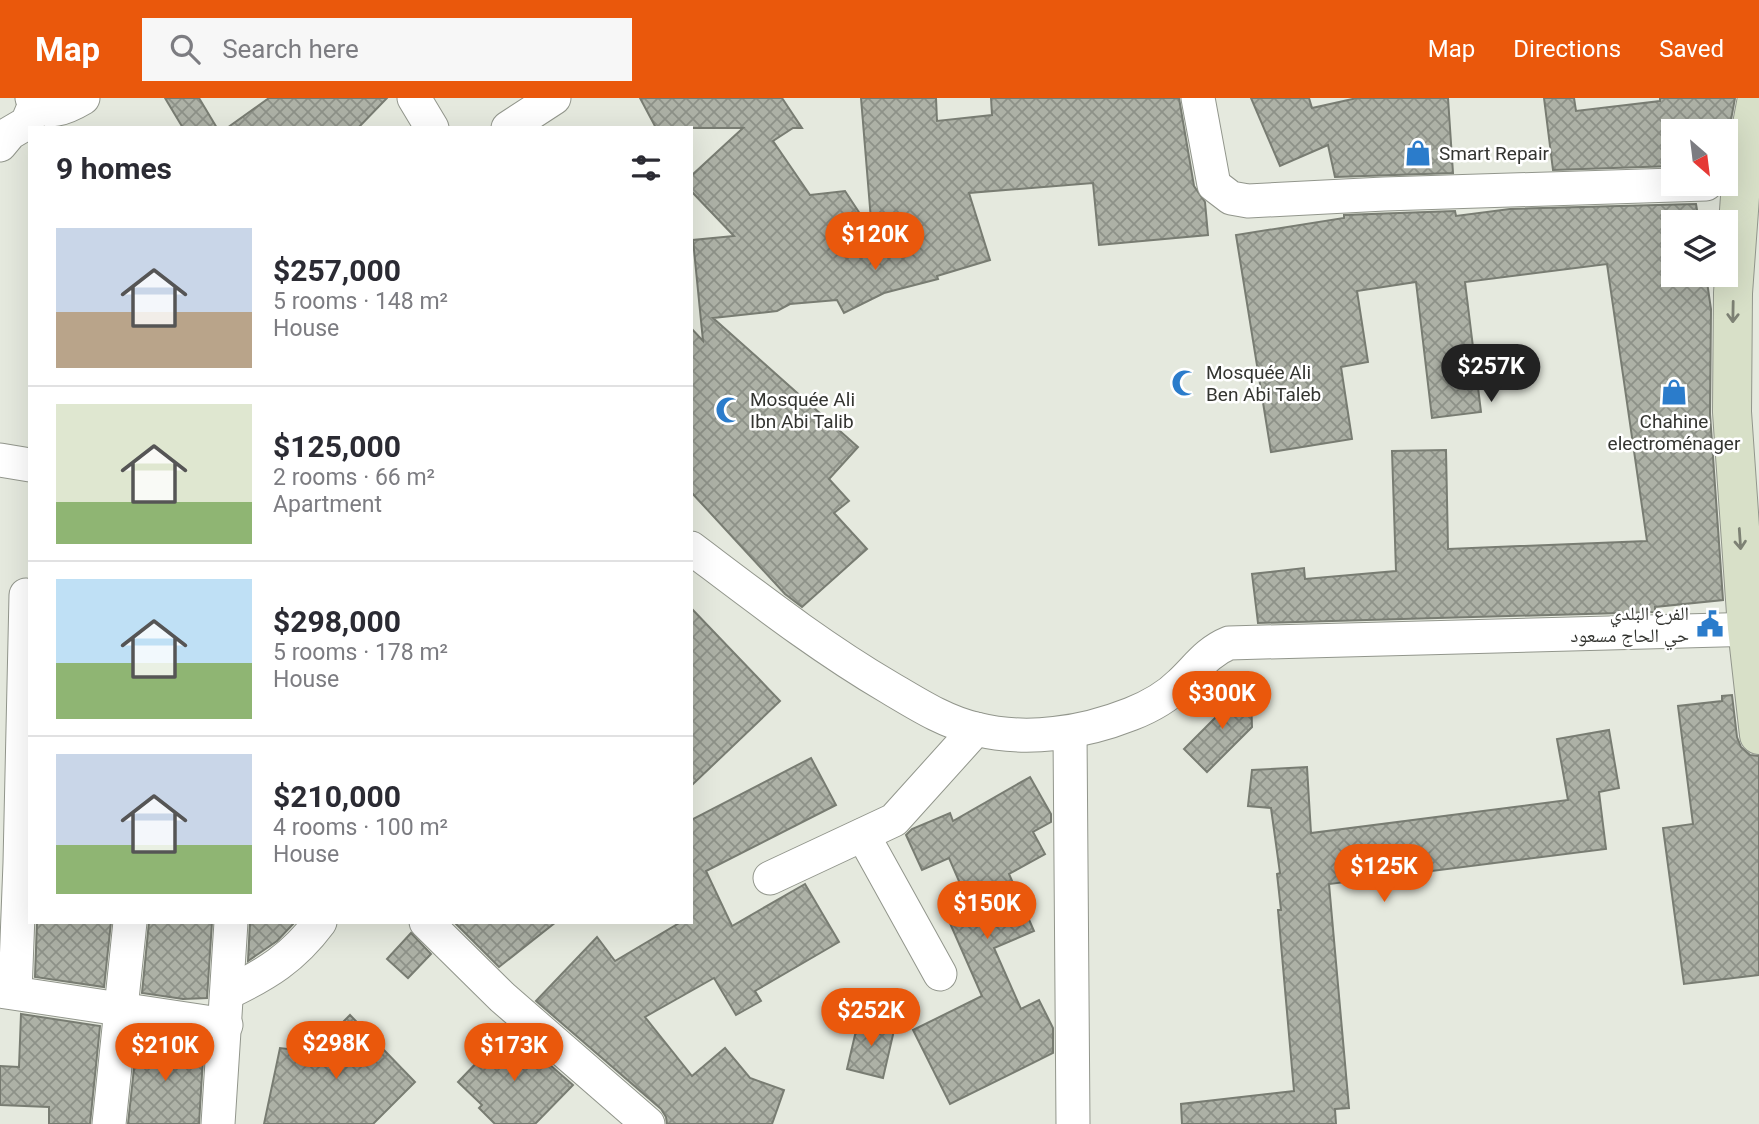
<!DOCTYPE html>
<meta charset="utf-8">
<style>
body{margin:0;font-family:Roboto,"Noto Naskh Arabic",sans-serif;background:#f7f7f7;color:#2b2b33;height:100vh;display:flex;flex-direction:column;font-size:26px;white-space:nowrap}
*{box-sizing:border-box;margin:0}
p{font-size:23px;color:#7c7c81}
.icon{flex:none;width:38px;height:38px;fill:none;stroke:currentColor;stroke-width:2;stroke-linecap:round;stroke-linejoin:round}
.map{position:relative;flex:1;overflow:hidden}
.details{position:absolute;left:28px;top:28px;width:665px;height:798px;display:flex;flex-direction:column;background:#fff;border-radius:0px;box-shadow:0 7px 28px #0002}
.details>*{flex:none}
.needle{width:46px;rotate:152deg}
.fabs{position:absolute;left:1661px;top:21px;display:grid;gap:14px}
.fabs a{display:grid;place-items:center;width:77px;height:77px;border-radius:0px;background:#fff;box-shadow:0 7px 28px #0002;font-size:35px}
.price{position:absolute;translate:-50% -60px;padding:0 16px;border-radius:24px;background:#ea580c;color:#fff;font-size:23px;line-height:46px;filter:drop-shadow(0 2px 4px #0008)}
.price::after{content:'';position:absolute;left:50%;top:42px;width:21px;height:16px;margin-left:-10px;background:inherit;clip-path:polygon(0 0,100% 0,50% 100%)}
.price.active{background:#222;color:#fff}
ul{padding:0;list-style:none}
li{display:flex;align-items:center;gap:21px;height:175px;padding:0 28px}
li+li{border-top:2px solid #e1e1e2}
li span{display:grid;place-items:center;flex:none;width:196px;height:140px;border-radius:0px;color:#555}
li>.icon{margin-inline-start:auto}
span .icon{width:84px;height:84px;fill:#fffc;stroke-width:1}
li b{font-size:30px}
h2{display:flex;justify-content:space-between;align-items:center;height:84px;padding:0 28px;font-size:30px}
header{display:flex;align-items:center;gap:42px;box-sizing:border-box;height:98px;padding:0 35px;background:#ea580c;color:#fff}
header strong{font-size:33px}
nav{display:flex;gap:38px;margin-inline-start:auto;font-size:24px}
.search{width:490px;height:63px;background:#f7f7f7;display:flex;align-items:center;gap:18px;box-sizing:border-box;padding:0 24px;border-radius:0px;color:#7c7c81;font-size:26px}
.map>svg:first-child{display:block}
</style>
<header>
<strong>Map</strong>
<div class="search"><svg class="icon" aria-label="search" viewBox="0 0 24 24"><circle cx="10" cy="10" r="6"/><path d="M15 15l6 6"/></svg>Search here</div>
<nav><a>Map</a><a>Directions</a><a>Saved</a></nav>
</header>
<div class="map">
<svg width="1759" height="1026" viewBox="0 0 1759 1026">
<defs>
<pattern id="building-cross-hatch" width="8" height="8" patternUnits="userSpaceOnUse" patternTransform="scale(1.75)"><rect width="8" height="8" fill="#adb1a6"/><path d="M0 0l8 8M0 8l8-8" fill="none" stroke="#8d9188"/></pattern>
</defs>
<rect width="100%" height="100%" fill="#e5e9de"/>
<g fill="url(#building-cross-hatch)" stroke="#787c72" stroke-width="2">
<polygon points="165,0 199,0 217,30 183,30"/>
<polygon points="269,0 387,0 358,30 227,30"/>
<polygon points="640,0 782,0 802,30 793,30 773,43 810,97 845,93 872,134 861,0 936,0 937,23 992,17 991,0 1179,0 1194,88 1205,104 1208,137 1099,147 1093,85 969,95 990,162 937,178 938,181 884,195 844,215 837,202 790,206 777,213 713,220 858,349 829,381 849,403 834,415 867,451 802,509 785,496 691,394 691,230 703,243 693,142 734,138 691,93 691,78 743,30 656,30"/>
<polygon points="1251,0 1309,0 1312,10 1357,0 1448,0 1453,75 1335,79 1328,47 1280,68"/>
<polygon points="1544,0 1574,0 1576,13 1660,3 1660,0 1735,0 1726,49 1726,33 1673,33 1673,68 1553,72"/>
<polygon points="1696,106 1699,124 1673,124 1673,177 1706,177 1711,211 1710,316 1723,502 1655,509 1655,514 1258,525 1252,476 1304,470 1305,481 1396,473 1392,353 1446,352 1448,451 1647,443 1607,166 1465,184 1481,314 1432,320 1416,184 1357,193 1368,264 1341,269 1352,341 1271,354 1236,137 1344,120 1344,117 1455,113 1456,118 1510,111"/>
<polygon points="691,510 780,603 691,688"/>
<polygon points="1251,597 1252,629 1207,674 1184,651 1221,614 1221,598"/>
<polygon points="1732,597 1737,639 1741,649 1750,657 1759,658 1759,877 1684,886 1663,730 1693,726 1678,608 1722,603 1722,598"/>
<polygon points="1609,632 1619,690 1599,694 1606,751 1329,786 1349,1010 1335,1011 1336,1026 1182,1026 1181,1006 1294,993 1278,812 1281,812 1277,776 1280,775 1271,710 1248,708 1252,672 1307,669 1311,735 1568,702 1557,641"/>
<polygon points="811,660 836,707 706,773 732,828 805,786 839,844 755,893 761,903 736,917 714,880 645,919 692,978 725,950 750,980 784,992 772,1026 667,1026 666,1019 661,1011 536,903 597,839 615,863 681,824 691,824 691,722"/>
<polygon points="1030,679 1051,716 1051,724 1033,734 1045,756 1009,776 1034,833 994,850 1021,911 1039,902 1053,930 1053,955 950,1006 913,932 982,898 949,823 972,813 949,760 922,772 906,737 912,731 950,715 953,723"/>
<polygon points="37,824 111,824 104,889 35,879"/>
<polygon points="149,824 212,824 207,900 183,901 142,895"/>
<polygon points="250,824 295,824 277,843 248,863"/>
<polygon points="454,824 556,824 499,869"/>
<polygon points="411,835 431,856 408,880 387,861"/>
<polygon points="21,916 100,928 90,1026 49,1026 49,1009 0,1007 0,968 19,969"/>
<polygon points="350,917 415,984 373,1026 264,1026 280,950 313,954"/>
<polygon points="859,920 895,928 883,980 847,971"/>
<polygon points="509,931 573,987 535,1026 495,1026 479,1010 482,1007 458,984"/>
<polygon points="138,933 179,939 180,956 203,960 199,1026 128,1026"/>
</g>
<g fill="none" stroke-linecap="round" stroke-linejoin="round">
<g stroke="#92968c" stroke-width="35">
<g id="minor">
<path d="M32,0C44,21 68,9 83,0"/>
<polyline points="414,0 432,30"/>
<polyline points="1198,0 1214,87 1231,100 1248,103 1384,96 1706,86"/>
<polyline points="508,30 554,0"/>
<polyline points="0,47 10,35 27,25 35,6"/>
<polyline points="0,362 30,367"/>
<path d="M691,450C756,499 820,549 890,590C917,606 945,624 976,631C1027,644 1083,635 1131,616C1149,609 1167,599 1181,585C1197,570 1207,554 1229,545L1759,531"/>
<polyline points="1070,635 1073,1026"/>
<polyline points="863,737 940,876"/>
<polyline points="770,780 894,722 976,631"/>
<polyline points="426,824 502,899 648,1026"/>
<polyline points="0,893 226,927"/>
<polyline points="15,894 20,765 26,497"/>
<path d="M227,895C267,876 293,860 320,824"/>
<polyline points="109,1026 130,824"/>
<polyline points="218,1026 231,824"/>
</g>
</g>
<g stroke="#92968c" stroke-width="40">
<polyline id="secondary" points="1757,0 1741,85 1733,195 1732,314 1747,530 1759,637"/>
</g>
<use href="#minor" stroke="#fff" stroke-width="33"/>
<use href="#secondary" stroke="#d8e0c8" stroke-width="38"/>
</g>
<defs><path id="oneway-shaft" d="M-6 0H5M1.5-3L5.5 0L1.5 3" fill="none" stroke-width="1.6" stroke-linecap="round" stroke-linejoin="round" transform="scale(1.75)"/></defs>
<g stroke="#7d8174">
<use href="#oneway-shaft" transform="translate(1733 214) rotate(91)"/>
<use href="#oneway-shaft" transform="translate(1740 441) rotate(86)"/>
</g>
<defs>
<g id="shop-bare" transform="scale(2.1)"><path d="M-5-2.5h2.3a2.7 3.5 0 0 1 5.4 0H5L5.5 6h-11ZM-1.5-2.5h3a1.5 2.3 0 0 0-3 0Z" fill="#2b7ccb" stroke="#fff" stroke-width="2.5" paint-order="stroke"/></g>
<g id="mosque-bare" transform="scale(2.1)"><path d="M3.5-4.9A6 6 0 1 0 3.5 4.9A5 5 0 1 1 3.5-4.9Z" fill="#2b7ccb" stroke="#fff" stroke-width="2.5" paint-order="stroke"/></g>
<g id="civic-bare" transform="scale(2.1)"><path d="M-.6-6.5H3V-4.5H.6V-3L4-1V1h2V6H-6V1h2V-1L-.6-3ZM-1.2 2.5V6h2.4V2.5Z" fill="#2b7ccb" stroke="#fff" stroke-width="2.5" paint-order="stroke"/></g>
</defs>
<g fill-rule="evenodd">
<use href="#shop-bare" x="1418" y="55"/>
<use href="#mosque-bare" x="1185" y="285"/>
<use href="#shop-bare" x="1674" y="294"/>
<use href="#mosque-bare" x="729" y="312"/>
<use href="#civic-bare" x="1710" y="526"/>
</g>
<g text-anchor="middle" dominant-baseline="central" stroke-width="5" stroke-linejoin="round" paint-order="stroke">
<g font-size="19" fill="#333430" stroke="#fff" text-anchor="start">
<text x="1439" y="55">Smart Repair</text>
<text x="1206" y="274">Mosquée Ali<tspan x="1206" dy="22">Ben Abi Taleb</tspan></text>
<text x="750" y="301">Mosquée Ali<tspan x="750" dy="22">Ibn Abi Talib</tspan></text>
<text x="1674" y="323" text-anchor="middle">Chahine<tspan x="1674" dy="22">electroménager</tspan></text>
<text x="1689" y="515" text-anchor="end">الفرع البلدي<tspan x="1689" dy="22">حي الحاج مسعود</tspan></text>
</g>
</g>
</svg>
<div class="fabs">
<a><svg class="needle" viewBox="-14 -14 28 28"><path d="M0-13l5 13h-10z" fill="#e53935"/><path d="M0 13l5-13h-10z" fill="#7c7c81"/></svg></a>
<a><svg class="icon" aria-label="layers" viewBox="0 0 24 24"><path d="M12 4l9 5-9 5-9-5zM3 14l9 5 9-5"/></svg></a>
</div>
<b class="price" style="left:875px;top:174px">$120K</b>
<b class="price active" style="left:1491px;top:306px">$257K</b>
<b class="price" style="left:1222px;top:633px">$300K</b>
<b class="price" style="left:1384px;top:806px">$125K</b>
<b class="price" style="left:987px;top:843px">$150K</b>
<b class="price" style="left:871px;top:950px">$252K</b>
<b class="price" style="left:336px;top:983px">$298K</b>
<b class="price" style="left:165px;top:985px">$210K</b>
<b class="price" style="left:514px;top:985px">$173K</b>
<section class="details">
<h2>9 homes<svg class="icon" aria-label="filters" viewBox="0 0 24 24"><path d="M4 7h16M4 17h16"/><circle cx="9" cy="7" r="2"/><circle cx="15" cy="17" r="2"/></svg></h2>
<ul>
<li><span style="background:linear-gradient(#c9d6e8 60%,#b9a48a 0)"><svg class="icon" aria-label="home" viewBox="0 0 24 24"><path d="M3 11l9-7 9 7M6 9v11h12V9"/></svg></span><div><b>$257,000</b><p>5 rooms · 148 m²</p><p>House</p></div></li>
<li><span style="background:linear-gradient(#dfe7d0 70%,#8fb573 0)"><svg class="icon" aria-label="home" viewBox="0 0 24 24"><path d="M3 11l9-7 9 7M6 9v11h12V9"/></svg></span><div><b>$125,000</b><p>2 rooms · 66 m²</p><p>Apartment</p></div></li>
<li><span style="background:linear-gradient(#bfe0f5 60%,#8fb573 0)"><svg class="icon" aria-label="home" viewBox="0 0 24 24"><path d="M3 11l9-7 9 7M6 9v11h12V9"/></svg></span><div><b>$298,000</b><p>5 rooms · 178 m²</p><p>House</p></div></li>
<li><span style="background:linear-gradient(#c9d6e8 65%,#8fb573 0)"><svg class="icon" aria-label="home" viewBox="0 0 24 24"><path d="M3 11l9-7 9 7M6 9v11h12V9"/></svg></span><div><b>$210,000</b><p>4 rooms · 100 m²</p><p>House</p></div></li>
</ul>
</section>
</div>
